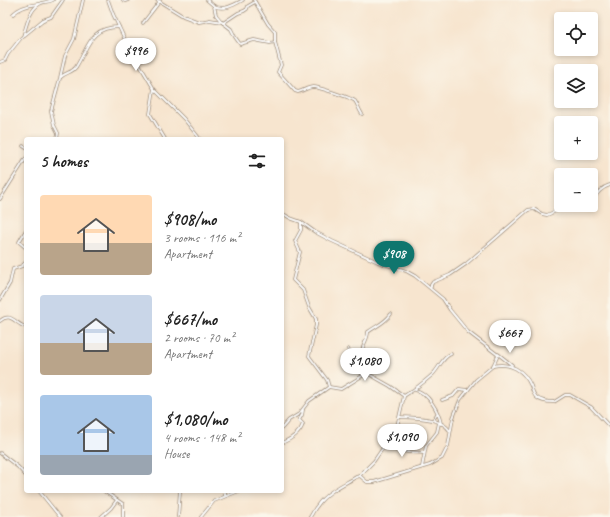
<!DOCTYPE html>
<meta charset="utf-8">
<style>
body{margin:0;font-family:Caveat,sans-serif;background:#f6f6f6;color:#222;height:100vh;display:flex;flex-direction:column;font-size:15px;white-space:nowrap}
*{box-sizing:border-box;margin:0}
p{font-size:13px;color:#767676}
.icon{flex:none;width:22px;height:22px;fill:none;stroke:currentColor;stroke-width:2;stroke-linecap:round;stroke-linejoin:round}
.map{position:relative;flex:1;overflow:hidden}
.panel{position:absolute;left:24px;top:137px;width:260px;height:356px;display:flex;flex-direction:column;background:#fff;border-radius:4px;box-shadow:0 2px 6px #0003}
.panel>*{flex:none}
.buttons{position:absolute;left:554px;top:12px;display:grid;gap:8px}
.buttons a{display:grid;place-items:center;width:44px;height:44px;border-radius:4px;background:#fff;box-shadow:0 2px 6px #0003;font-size:20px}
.price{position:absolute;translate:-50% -34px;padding:0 9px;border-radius:14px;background:#fff;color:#222;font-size:13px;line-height:26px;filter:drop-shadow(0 1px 2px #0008)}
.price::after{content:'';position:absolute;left:50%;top:24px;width:12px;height:9px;margin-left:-6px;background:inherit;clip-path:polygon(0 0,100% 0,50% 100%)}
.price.selected{background:#0f766e;color:#fff}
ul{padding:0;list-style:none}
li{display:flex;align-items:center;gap:12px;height:100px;padding:0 16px}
li span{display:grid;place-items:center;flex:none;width:112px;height:80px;border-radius:4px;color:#555}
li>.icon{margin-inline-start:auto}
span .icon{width:48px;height:48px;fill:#fffc;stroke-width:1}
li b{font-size:17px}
h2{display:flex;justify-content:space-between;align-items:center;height:48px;padding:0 16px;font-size:17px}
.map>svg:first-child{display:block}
</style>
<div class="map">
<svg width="610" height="517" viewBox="0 0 610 517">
<rect width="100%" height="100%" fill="#fbf7ec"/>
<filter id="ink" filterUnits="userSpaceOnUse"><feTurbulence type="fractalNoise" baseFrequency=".025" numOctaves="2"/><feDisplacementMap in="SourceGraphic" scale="8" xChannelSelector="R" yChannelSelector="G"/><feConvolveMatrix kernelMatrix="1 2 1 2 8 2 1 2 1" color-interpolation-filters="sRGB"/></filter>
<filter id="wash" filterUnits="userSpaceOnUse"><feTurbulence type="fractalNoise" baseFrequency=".012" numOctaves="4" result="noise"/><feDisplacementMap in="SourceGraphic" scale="16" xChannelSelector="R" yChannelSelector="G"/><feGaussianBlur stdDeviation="0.9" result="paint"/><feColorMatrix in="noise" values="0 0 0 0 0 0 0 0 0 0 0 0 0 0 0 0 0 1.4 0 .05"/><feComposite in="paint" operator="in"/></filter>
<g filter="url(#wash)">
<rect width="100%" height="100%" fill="#f7e5cf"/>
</g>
<g filter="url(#ink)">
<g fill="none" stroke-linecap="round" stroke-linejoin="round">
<g stroke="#998876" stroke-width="3.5">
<g id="minor">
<polyline points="108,0 113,14 126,42 154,89 150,114 165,139"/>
<polyline points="123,0 125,1 128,0"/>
<polyline points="157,0 183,16 199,22 210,20 222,22 231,29 235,37 240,44 254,40 270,43 275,42"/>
<polyline points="207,0 214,6 216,15 221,21"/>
<path d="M254,0L268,24L275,32V42L281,65L278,72L295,91L298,92C303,91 308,87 313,87C318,87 352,98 355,101C358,105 359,110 362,114"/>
<path d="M214,6C224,11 234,5 243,0"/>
<path d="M13,14C20,7 29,5 38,4"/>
<polyline points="143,23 160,1"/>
<polyline points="223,23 238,13 244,11 247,9 248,6 255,2"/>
<path d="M23,37C26,27 29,9 41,3C44,2 49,2 53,0"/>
<polyline points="0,62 5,60 8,54 21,38 43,20 51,17 63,0"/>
<path d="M61,77C66,72 72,73 76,67C89,46 90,27 119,27"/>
<polyline points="154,89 184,119 200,139"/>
<polyline points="57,139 58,133 54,125 51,111 60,78 65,56 74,39 83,0"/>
<polyline points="23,146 26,148"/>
<polyline points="0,199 26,158"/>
<path d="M591,202C597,194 600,188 610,185"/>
<path d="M282,213L290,218L301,222L315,232L332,241L378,262L406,271L415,276L443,299L450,310L468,332L498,355L493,366L476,380L460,400L453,418L448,446L442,458L430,465L374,482H367L360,476L356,477C343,485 326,492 317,506C314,509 313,513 310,517"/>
<polyline points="26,230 19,242 26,248"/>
<polyline points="431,287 431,285 433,282 450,275 466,264 528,210 534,209 542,214 547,215 563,208 581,205"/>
<polyline points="0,300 10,283 13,269 22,266 26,262"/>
<path d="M0,321C11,311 16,325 26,327"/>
<polyline points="348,349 354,362 363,375"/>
<polyline points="498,354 512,365"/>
<path d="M493,366C510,362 524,370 531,386C532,389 533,394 536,397C540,401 549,402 554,402L565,395H570L591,407L610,427"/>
<path d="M360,370C365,363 362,359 362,351C363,344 368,339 368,332C376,326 385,323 391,314"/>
<polyline points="329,387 341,389 367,373 390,386 404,396"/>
<path d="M415,390C428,392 439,412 441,424"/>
<polyline points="442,400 453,396 459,389 467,390"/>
<path d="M400,417C415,418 441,417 450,431"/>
<polyline points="433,420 437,414"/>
<polyline points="282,428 289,420 299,414 309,401 329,387 327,380 309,356 316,325 316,319 309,307 303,290 293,280 300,252 295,241 301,230 301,222"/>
<path d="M282,443C291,439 300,434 303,424L299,420L302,415L303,410"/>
<polyline points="385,445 393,449 408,452 424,453"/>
<polyline points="0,453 18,467 26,476"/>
<polyline points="422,467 426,446 437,432 439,423"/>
<path d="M359,476L374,461L387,442L392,440L395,435L404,396C414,390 423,383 432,375C439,369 442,357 451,354"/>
<polyline points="39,491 60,517"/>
<polyline points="104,491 123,504 123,517"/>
<polyline points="225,496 225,491"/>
<polyline points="101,517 111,508 117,500"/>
<polyline points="178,517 180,491"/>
<polyline points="201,517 214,501 239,491"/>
</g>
</g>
<use href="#minor" stroke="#fff" stroke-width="2"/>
</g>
</g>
</svg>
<div class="buttons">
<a><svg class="icon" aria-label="locate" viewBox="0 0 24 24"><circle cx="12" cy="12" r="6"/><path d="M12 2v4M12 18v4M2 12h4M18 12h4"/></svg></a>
<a><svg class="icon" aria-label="layers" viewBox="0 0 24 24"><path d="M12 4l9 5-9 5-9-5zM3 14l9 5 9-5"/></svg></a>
<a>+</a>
<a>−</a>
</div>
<b class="price" style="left:136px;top:72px">$996</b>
<b class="price selected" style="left:394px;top:275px">$908</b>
<b class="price" style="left:510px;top:354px">$667</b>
<b class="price" style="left:365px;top:382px">$1,080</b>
<b class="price" style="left:402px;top:458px">$1,090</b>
<section class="panel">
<h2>5 homes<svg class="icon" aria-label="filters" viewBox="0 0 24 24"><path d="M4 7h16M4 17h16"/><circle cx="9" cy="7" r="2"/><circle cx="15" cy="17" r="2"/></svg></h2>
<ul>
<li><span style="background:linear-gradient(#ffd9b3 60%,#b9a48a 0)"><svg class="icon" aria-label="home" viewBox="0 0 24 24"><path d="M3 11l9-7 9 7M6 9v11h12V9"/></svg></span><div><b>$908/mo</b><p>3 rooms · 116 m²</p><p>Apartment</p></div></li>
<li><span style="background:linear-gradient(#c9d6e8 60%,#b9a48a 0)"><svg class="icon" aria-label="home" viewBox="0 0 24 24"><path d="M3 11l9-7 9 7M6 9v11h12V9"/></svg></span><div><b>$667/mo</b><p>2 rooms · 70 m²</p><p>Apartment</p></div></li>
<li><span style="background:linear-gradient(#a9c7e8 75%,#9aa5b1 0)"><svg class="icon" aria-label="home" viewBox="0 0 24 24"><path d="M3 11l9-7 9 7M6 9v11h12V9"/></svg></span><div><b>$1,080/mo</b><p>4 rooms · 148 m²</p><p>House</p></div></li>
</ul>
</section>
</div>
